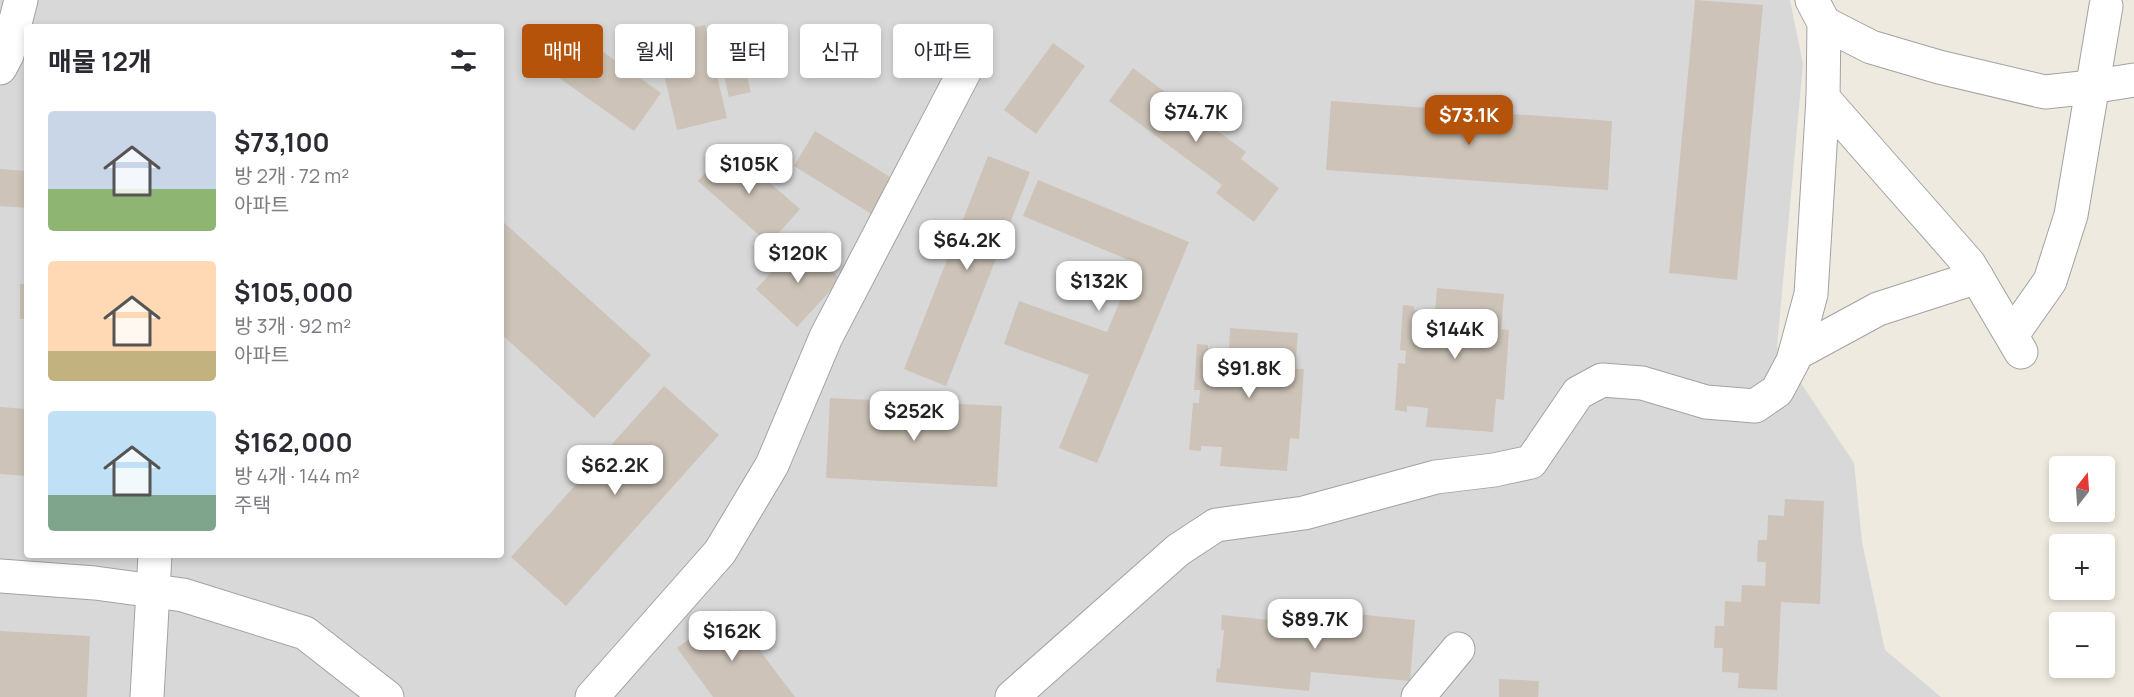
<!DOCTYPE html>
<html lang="ko">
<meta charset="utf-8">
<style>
body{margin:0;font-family:Manrope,"Noto Sans KR",sans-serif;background:#f7f7f7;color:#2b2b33;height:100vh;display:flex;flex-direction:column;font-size:22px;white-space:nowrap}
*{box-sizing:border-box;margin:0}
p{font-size:20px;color:#7c7c81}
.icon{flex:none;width:33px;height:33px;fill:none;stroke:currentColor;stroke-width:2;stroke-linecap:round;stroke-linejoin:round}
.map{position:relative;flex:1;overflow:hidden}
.drawer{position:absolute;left:24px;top:24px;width:480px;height:534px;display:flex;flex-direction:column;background:#fff;border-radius:6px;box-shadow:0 3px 9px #0003}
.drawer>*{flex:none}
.banner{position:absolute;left:522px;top:24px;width:570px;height:54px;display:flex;gap:12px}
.needle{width:39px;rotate:17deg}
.buttons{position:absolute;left:2049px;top:456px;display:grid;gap:12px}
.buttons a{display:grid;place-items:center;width:66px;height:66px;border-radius:6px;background:#fff;box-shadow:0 3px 9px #0003;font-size:30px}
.price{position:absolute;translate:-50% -51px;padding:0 14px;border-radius:12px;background:#fff;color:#222;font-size:20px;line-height:39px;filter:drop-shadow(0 2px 3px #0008)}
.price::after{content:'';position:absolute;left:50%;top:36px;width:18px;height:14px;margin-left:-9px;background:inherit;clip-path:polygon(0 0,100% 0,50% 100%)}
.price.current{background:#b45309;color:#fff}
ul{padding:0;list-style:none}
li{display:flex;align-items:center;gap:18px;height:150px;padding:0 24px}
li span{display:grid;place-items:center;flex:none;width:168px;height:120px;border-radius:6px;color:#555}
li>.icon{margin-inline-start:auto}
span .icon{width:72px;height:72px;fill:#fffc;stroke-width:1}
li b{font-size:26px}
h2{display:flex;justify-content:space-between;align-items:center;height:72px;padding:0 24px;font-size:26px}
.tag{padding:0 21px;border-radius:6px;background:#fff;box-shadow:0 3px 9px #0003;font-size:21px;line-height:54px}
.tag.current{background:#b45309;color:#fff}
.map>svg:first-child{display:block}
</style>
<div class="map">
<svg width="2134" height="697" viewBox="0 0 2134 697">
<rect width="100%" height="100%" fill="#eeeadf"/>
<path fill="#d9d8d8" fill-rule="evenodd" d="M0,0H1790L1803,64L1777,347L1854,463L1862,542L1885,650L1941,697H0ZM27,27H501V555H27Z"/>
<g fill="#cdc3b8">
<polygon points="1695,0 1763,5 1737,280 1669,273"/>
<polygon points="705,25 727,118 677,130 655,36"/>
<polygon points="735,29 751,92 729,97 714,35"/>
<polygon points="575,32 661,93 634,131 548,70"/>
<polygon points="1053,43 1085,66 1036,134 1004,110"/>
<polygon points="1133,68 1246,152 1241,159 1279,188 1254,222 1216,193 1222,185 1109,101"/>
<polygon points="1331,101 1612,121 1608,190 1326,170"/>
<polygon points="815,131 895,180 873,215 794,166"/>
<polygon points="728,147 800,209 769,244 698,181"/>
<polygon points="988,156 1030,172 946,386 904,369"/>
<polygon points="0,169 27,171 27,208 0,206"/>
<polygon points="1038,180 1189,242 1097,463 1059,448 1089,375 1004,344 1019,301 1107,332 1136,263 1023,216"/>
<polygon points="501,220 651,355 594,418 501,334"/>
<polygon points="800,242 841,279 797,327 756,289"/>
<rect x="20" y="284" width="7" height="35"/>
<polygon points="1437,288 1504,294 1501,329 1509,330 1504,400 1496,399 1493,432 1426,427 1428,408 1407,406 1407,412 1395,410 1398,363 1405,364 1406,351 1400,350 1403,305 1414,306 1414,310 1435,312"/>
<polygon points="1230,328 1298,333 1295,369 1304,369 1299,439 1290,438 1287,471 1220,466 1222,447 1201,446 1201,451 1189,450 1193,403 1199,403 1200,390 1194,390 1197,344 1208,345 1208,350 1229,351"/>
<polygon points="664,386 719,435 566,606 511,557"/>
<polygon points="830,398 1002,406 997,487 826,478"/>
<polygon points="0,407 27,409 27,476 0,474"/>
<polygon points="1785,499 1824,501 1820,604 1781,602 1777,690 1738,688 1739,673 1722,672 1723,648 1714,648 1715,626 1724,626 1725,601 1741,602 1742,585 1765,586 1766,562 1757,562 1758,540 1767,540 1768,515 1784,516"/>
<polygon points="729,610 795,697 713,697 677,648"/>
<polygon points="1317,610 1415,620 1410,681 1311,672 1309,691 1216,682 1217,668 1220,669 1224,630 1221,630 1222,615 1316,625"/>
<polygon points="0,631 90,636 87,697 0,697"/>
<polygon points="1499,679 1539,681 1538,697 1499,697"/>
</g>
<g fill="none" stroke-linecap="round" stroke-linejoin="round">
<g stroke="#a2a2a2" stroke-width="35">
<g id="minor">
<polyline points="1824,23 1871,47 1939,67 2045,92 2091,87 2134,80"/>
<polyline points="0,68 7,55 21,0"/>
<polyline points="1823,98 1969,264 2021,352"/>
<polyline points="2012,335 2050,281 2071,215 2106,6"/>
<polyline points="1795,354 1878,309 1977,277"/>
<polyline points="0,576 95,583 183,595 305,633 387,697"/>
<polyline points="147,697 155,555"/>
<polyline points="592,697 720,552 772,465 826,337 971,59"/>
<polyline points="1012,697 1178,550 1216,525 1304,513 1436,477 1494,470 1531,462 1578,393 1602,380 1642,383 1706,402 1755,406 1777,391 1793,361 1811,294 1823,98 1824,23 1812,0"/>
<polyline points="1418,697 1458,649"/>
</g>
</g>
<use href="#minor" stroke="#fff" stroke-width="33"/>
</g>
</svg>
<div class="buttons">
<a><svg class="needle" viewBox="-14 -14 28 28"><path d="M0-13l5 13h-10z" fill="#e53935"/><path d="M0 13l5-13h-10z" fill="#7c7c81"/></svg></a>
<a>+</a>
<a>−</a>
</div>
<b class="price" style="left:1196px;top:143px">$74.7K</b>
<b class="price current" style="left:1469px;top:146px">$73.1K</b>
<b class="price" style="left:749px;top:195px">$105K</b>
<b class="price" style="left:967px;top:271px">$64.2K</b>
<b class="price" style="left:798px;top:284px">$120K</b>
<b class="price" style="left:1099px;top:312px">$132K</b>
<b class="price" style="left:1455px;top:360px">$144K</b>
<b class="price" style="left:1249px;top:399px">$91.8K</b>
<b class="price" style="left:914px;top:442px">$252K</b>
<b class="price" style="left:615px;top:496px">$62.2K</b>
<b class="price" style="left:1315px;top:650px">$89.7K</b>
<b class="price" style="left:732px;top:662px">$162K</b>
<div class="banner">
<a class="tag current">매매</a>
<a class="tag">월세</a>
<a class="tag">필터</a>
<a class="tag">신규</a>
<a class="tag">아파트</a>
</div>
<section class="drawer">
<h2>매물 12개<svg class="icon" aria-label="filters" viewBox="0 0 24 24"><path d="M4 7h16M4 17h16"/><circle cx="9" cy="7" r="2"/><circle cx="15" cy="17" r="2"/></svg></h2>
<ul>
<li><span style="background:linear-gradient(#c9d6e8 65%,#8fb573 0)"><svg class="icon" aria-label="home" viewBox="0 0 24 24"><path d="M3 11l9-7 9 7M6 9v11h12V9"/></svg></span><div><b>$73,100</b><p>방 2개 · 72 m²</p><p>아파트</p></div></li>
<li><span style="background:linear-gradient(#ffd9b3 75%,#c2b280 0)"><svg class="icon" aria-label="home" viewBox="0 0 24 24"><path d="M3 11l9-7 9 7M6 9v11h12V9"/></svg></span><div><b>$105,000</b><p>방 3개 · 92 m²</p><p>아파트</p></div></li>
<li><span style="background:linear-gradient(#bfe0f5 70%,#7fa58c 0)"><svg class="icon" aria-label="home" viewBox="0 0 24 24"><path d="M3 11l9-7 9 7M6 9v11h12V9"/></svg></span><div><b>$162,000</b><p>방 4개 · 144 m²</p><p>주택</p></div></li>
</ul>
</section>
</div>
